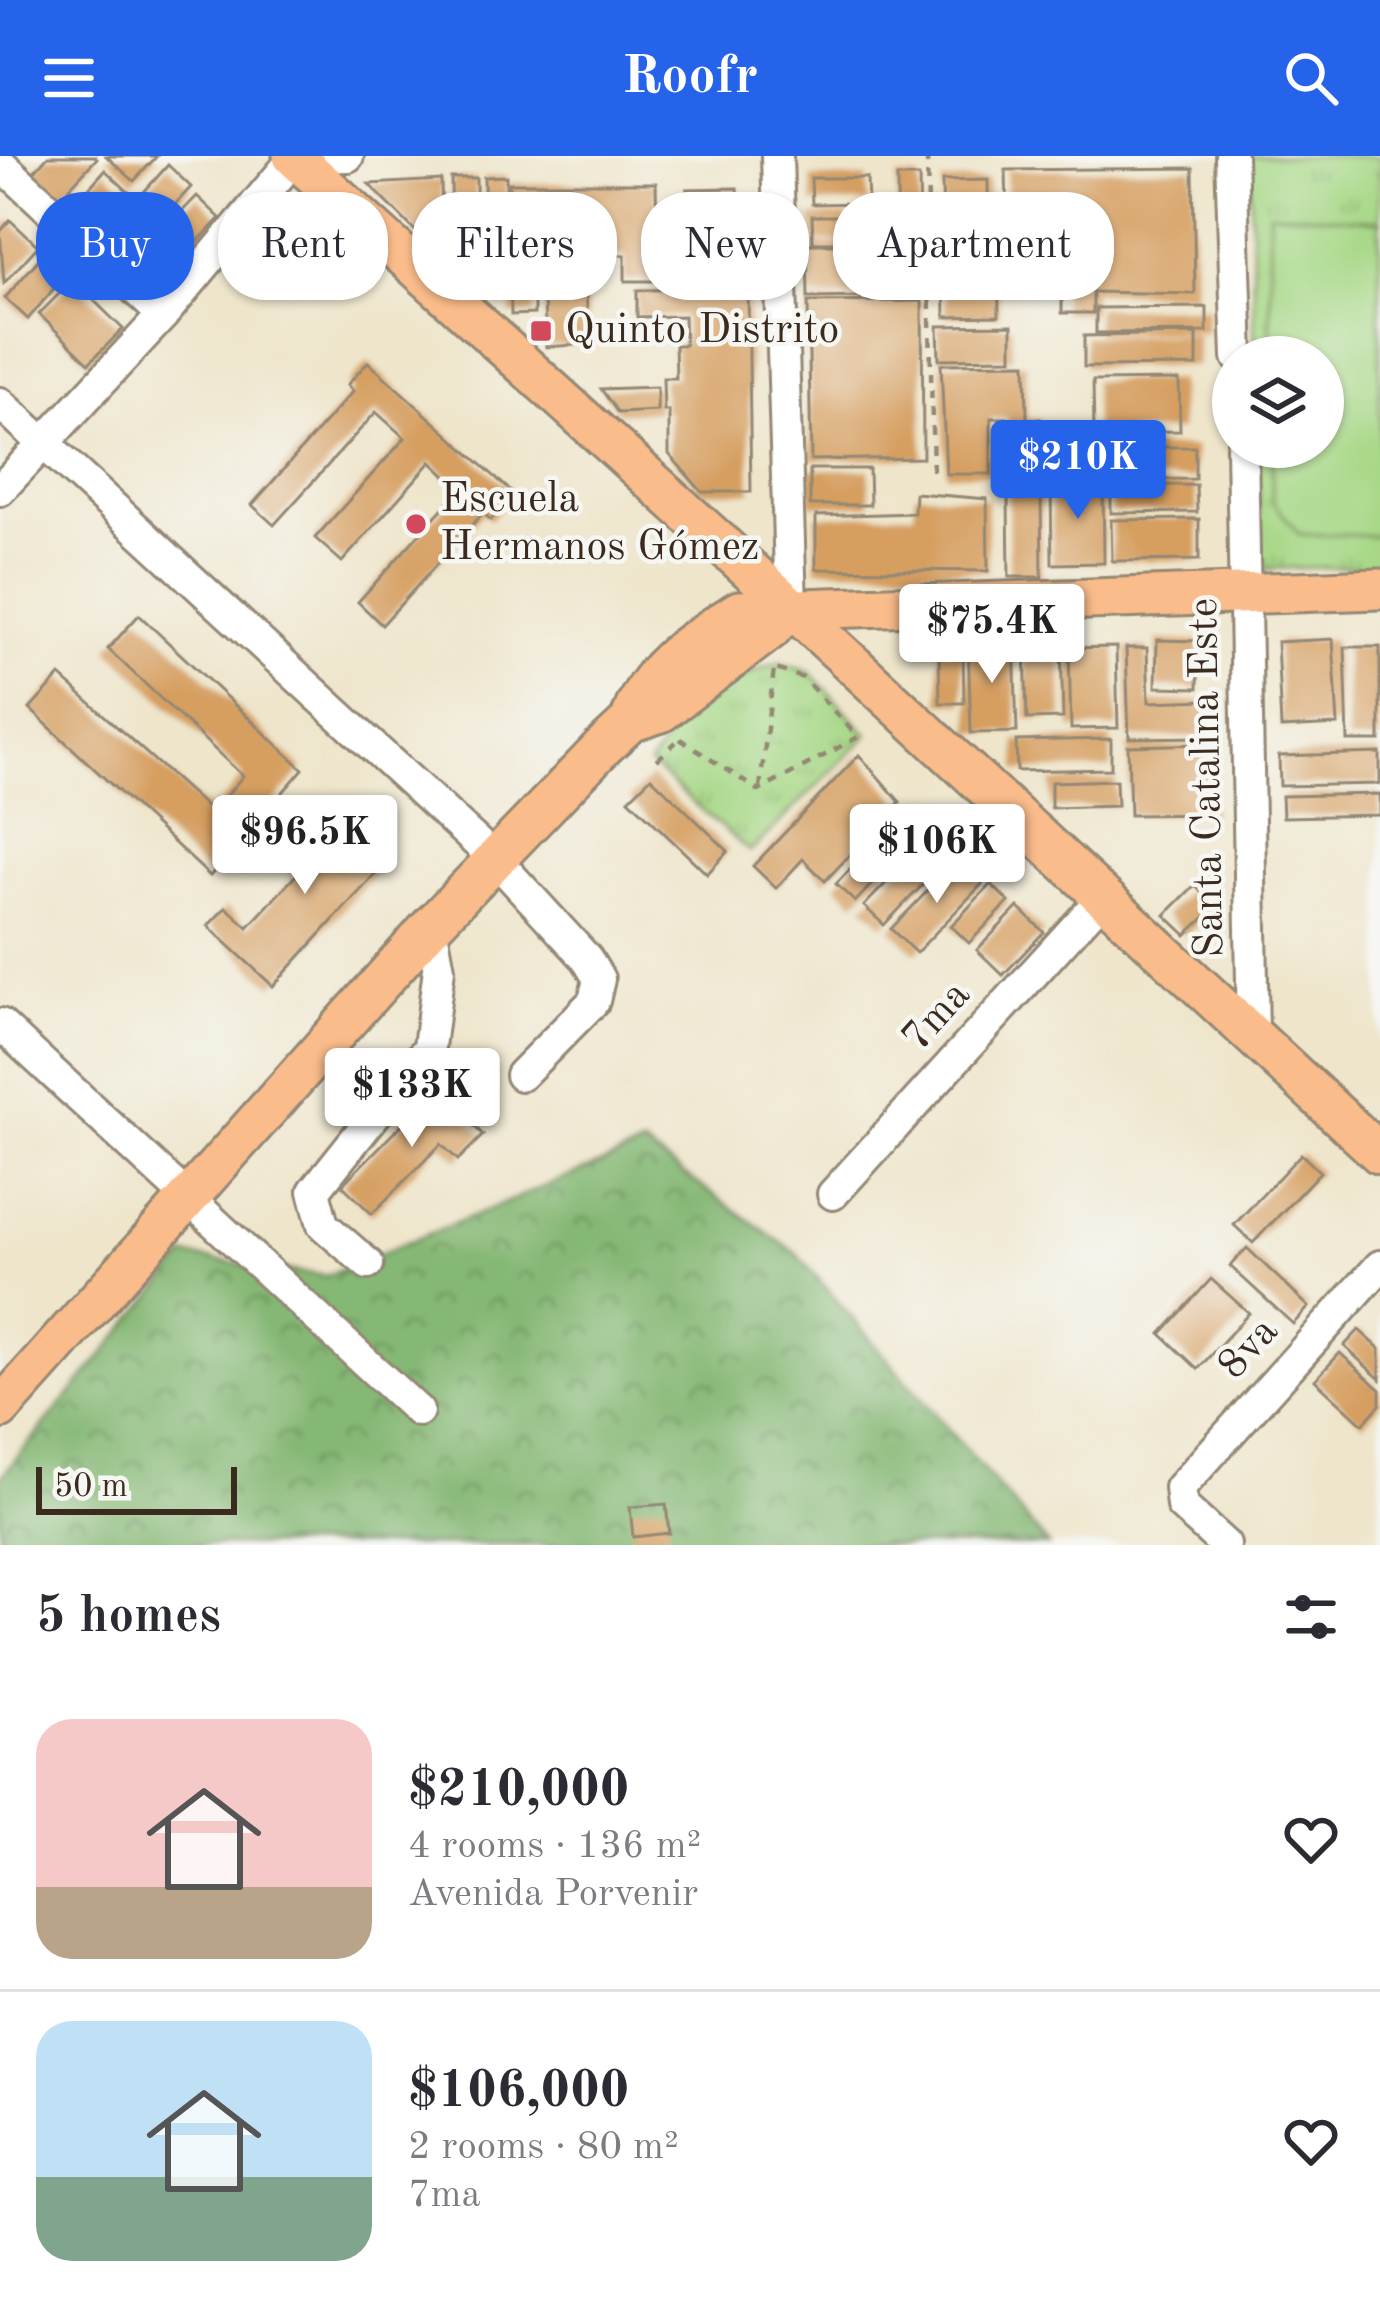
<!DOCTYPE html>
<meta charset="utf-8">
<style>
body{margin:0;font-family:"Old Standard TT",serif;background:#f2f2f3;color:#2b2b33;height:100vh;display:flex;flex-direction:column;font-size:45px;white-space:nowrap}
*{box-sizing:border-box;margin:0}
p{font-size:39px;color:#7c7c81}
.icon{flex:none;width:66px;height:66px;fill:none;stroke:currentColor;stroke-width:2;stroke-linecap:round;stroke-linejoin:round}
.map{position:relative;height:1389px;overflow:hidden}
.drawer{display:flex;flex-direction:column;background:#fff;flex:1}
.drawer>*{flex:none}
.top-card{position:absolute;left:36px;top:36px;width:1308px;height:108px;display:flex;gap:24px}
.controls{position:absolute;left:1212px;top:180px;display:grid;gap:24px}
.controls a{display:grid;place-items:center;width:132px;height:132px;border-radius:50%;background:#fff;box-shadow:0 3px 9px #0004;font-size:60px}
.scale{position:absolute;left:36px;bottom:30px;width:201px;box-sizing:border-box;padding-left:12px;border:6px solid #3b2a1e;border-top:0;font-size:33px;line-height:42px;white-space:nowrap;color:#3b2a1e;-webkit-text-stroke:9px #f6f6f2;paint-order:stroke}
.price{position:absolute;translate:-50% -102px;padding:0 27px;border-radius:12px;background:#fff;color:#222;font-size:39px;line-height:78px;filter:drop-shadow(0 3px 6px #0008)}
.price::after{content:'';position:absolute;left:50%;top:72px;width:36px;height:27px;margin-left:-18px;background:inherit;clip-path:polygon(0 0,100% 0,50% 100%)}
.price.on{background:#2563eb;color:#fff}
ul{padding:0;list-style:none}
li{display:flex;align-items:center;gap:36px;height:300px;padding:0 36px}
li+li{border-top:3px solid #e1e1e2}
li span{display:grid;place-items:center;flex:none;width:336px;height:240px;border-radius:36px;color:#555}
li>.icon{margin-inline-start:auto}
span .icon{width:144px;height:144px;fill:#fffc;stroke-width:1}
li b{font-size:51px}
h2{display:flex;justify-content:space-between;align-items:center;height:144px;padding:0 36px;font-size:51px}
.tag{padding:0 42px;border-radius:48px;background:#fff;box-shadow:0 3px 9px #0004;font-size:42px;line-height:108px}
.tag.on{background:#2563eb;color:#fff}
header{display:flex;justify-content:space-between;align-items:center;height:156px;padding:0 36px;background:#2563eb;color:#fff;font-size:54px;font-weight:600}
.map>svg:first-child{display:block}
</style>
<header><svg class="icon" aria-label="menu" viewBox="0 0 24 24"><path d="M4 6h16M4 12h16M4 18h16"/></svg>Roofr<svg class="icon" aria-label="search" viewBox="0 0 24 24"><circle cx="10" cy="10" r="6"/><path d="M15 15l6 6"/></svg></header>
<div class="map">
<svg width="1380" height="1389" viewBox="0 0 1380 1389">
<defs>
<pattern id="forest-crowns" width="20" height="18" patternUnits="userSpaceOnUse" patternTransform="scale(3)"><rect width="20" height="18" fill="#85b874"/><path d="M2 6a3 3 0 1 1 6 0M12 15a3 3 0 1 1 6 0" fill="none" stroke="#6e965f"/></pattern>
<pattern id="park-tufts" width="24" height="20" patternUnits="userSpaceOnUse" patternTransform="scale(3)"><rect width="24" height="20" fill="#a7d887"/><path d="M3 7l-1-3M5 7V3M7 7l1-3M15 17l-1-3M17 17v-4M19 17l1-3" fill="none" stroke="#91ba74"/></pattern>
</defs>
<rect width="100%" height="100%" fill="#f6f6f2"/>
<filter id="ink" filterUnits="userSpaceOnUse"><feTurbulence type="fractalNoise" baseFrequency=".00833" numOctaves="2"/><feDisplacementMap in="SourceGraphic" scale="24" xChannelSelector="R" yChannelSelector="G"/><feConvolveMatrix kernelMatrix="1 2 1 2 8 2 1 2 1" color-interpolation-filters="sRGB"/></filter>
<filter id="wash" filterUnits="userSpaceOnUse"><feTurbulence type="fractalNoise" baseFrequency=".004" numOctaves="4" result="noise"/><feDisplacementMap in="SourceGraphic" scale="48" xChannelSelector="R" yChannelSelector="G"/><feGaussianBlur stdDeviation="2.7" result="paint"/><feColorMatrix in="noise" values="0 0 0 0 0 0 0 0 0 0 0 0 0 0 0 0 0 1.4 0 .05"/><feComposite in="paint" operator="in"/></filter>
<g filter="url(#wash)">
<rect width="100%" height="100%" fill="#eee5cb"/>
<polygon fill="url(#forest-crowns)" stroke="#607149" stroke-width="3" points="644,990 796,1097 1048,1389 0,1389 0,1322 186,1100 326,1120"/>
<g fill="url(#park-tufts)" stroke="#718152" stroke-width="3">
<polygon points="1249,0 1380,0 1380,410 1261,413 1257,291 1323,291 1323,201 1255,201"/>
<path d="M779,507L810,516L868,579L750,696L650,609C674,565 731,520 779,507Z"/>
</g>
<polygon fill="#a7d887" stroke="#718152" stroke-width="3" points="1269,56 1380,65 1380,380 1299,378 1272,345 1272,291 1323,291 1323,201 1271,201"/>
<g id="blocks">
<g fill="#d69f60">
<polygon points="48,0 95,0 97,2 59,43 32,18"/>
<polygon points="106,0 157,0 134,25"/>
<polygon points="168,9 191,31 158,67 135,46"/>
<polygon points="1193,12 1195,138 1093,136 1093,157 1062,157 1062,134 1009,135 1006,14"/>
<polygon points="105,14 133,40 100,76 72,51"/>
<polygon points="506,20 508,139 486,139 484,21"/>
<polygon points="897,21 919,21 921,110 898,110"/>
<polygon points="451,22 476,22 477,121 453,121"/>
<polygon points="811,22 867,22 868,47 812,48"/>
<polygon points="441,24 443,103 369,28"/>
<polygon points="988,24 989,104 998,103 999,160 945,161 942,25"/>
<polygon points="509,27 656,27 658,125 625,125 625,99 589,99 589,89 563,89 563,111 534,111 534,158 511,159"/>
<polygon points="737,32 738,61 688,61 687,33"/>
<polygon points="197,40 220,62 188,96 165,73"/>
<polygon points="136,59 180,100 157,126 112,85"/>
<polygon points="812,60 847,60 847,86 813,86"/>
<polygon points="10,64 38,90 4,127 0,76"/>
<polygon points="754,68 754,95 666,96 666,70"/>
<polygon points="807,88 869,88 870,141 808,142"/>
<polygon points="45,96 68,116 28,163 5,142"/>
<polygon points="749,103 749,127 672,129 672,104"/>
<polygon points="585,119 589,188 546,191 543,121"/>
<polygon points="73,124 123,173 89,207 39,158"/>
<polygon points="748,133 751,336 702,336 669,298 669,255 664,255 663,222 676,222 675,189 685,189 684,160 637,161 637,134"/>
<polygon points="922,145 923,302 811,304 808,146"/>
<polygon points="1207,151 1207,176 1096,177 1096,152"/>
<polygon points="1012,169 1012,202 939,203 938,170"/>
<polygon points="1197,178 1197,210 1084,211 1084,180"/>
<polygon points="368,206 514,338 491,364 483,357 382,469 358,446 460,333 431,306 342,406 315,382 405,282 376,256 274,369 252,349 353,235 347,229"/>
<polygon points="1026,207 1027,263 1040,263 1042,421 1009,421 1007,262 991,262 991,318 946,318 941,208"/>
<polygon points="1179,224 1180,275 1094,276 1093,225"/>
<polygon points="657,231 657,255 618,257 601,233"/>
<polygon points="1123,291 1195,291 1195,323 1124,324"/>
<polygon points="810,313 869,313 870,349 810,349"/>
<polygon points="1103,325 1104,407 1052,408 1051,326"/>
<polygon points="1196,329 1197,356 1111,357 1111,330"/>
<polygon points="915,337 987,343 988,415 816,413 816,360 914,357"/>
<polygon points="1199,363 1199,404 1112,405 1111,364"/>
<polygon points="139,459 303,613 210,720 30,553 60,520 212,656 243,620 108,493"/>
<polygon points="1333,483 1338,569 1281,572 1277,486"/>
<polygon points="1014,484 1017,576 971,577 968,485"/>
<polygon points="1157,484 1199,485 1198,532 1156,531"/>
<polygon points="1061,488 1063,562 1027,563 1025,489"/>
<polygon points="1116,491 1118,572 1071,573 1069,492"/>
<polygon points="1345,491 1380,491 1380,585 1348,585"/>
<polygon points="1126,492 1147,492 1149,546 1208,544 1209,581 1129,582"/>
<polygon points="963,494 964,547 940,547 939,495"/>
<polygon points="1111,583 1111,613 1017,615 1016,585"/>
<polygon points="1210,588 1213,658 1130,659 1128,590"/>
<polygon points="1380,597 1380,628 1280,630 1279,600"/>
<polygon points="859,599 900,646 825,725 803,703 776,732 753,710"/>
<polygon points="651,621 728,695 707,718 629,643"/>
<polygon points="1116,624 1117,650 1051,652 1051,626"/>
<polygon points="1380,638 1380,659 1283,661 1282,640"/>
<polygon points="322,643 389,703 273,830 208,770 226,751 248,771 323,690 299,667"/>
<polygon points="910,651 928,669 855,746 836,728"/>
<polygon points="936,675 956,694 884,769 864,750"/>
<polygon points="958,703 983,727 916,797 891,773"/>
<polygon points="991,728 1009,746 969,787 951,770"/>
<polygon points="1195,729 1215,752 1186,779 1165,759"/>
<polygon points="1018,751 1044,776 1003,819 977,794"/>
<polygon points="437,933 483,979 458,1004 441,988 372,1058 342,1029"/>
<polygon points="1301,998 1320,1016 1253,1087 1234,1069"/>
<polygon points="1247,1092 1309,1151 1293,1168 1230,1110"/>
<polygon points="1211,1123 1249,1157 1198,1213 1161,1178"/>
<polygon points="1359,1174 1380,1193 1380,1223 1344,1190"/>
<polygon points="1340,1197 1380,1234 1380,1249 1363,1268 1315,1224"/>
<polygon points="666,1348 669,1377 633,1381 630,1351"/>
</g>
</g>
</g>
<g filter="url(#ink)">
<use href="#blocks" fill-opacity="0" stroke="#948874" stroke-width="3"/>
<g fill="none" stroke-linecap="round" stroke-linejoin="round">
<g stroke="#948874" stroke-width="36">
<g id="minor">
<polyline points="777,0 791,451"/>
<polyline points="1231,0 1238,201"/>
<polyline points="295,2 348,0"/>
<polyline points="0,7 163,159"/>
<polyline points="0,247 495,703 587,803 599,823 594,845 521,919"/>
<polyline points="1242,291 1253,880"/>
<polyline points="0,334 163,159 296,0"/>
<polyline points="0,868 418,1255"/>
<polyline points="833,1038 1103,741"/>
<polyline points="368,1108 323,1069 314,1035 429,891 439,813 431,770"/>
<polyline points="1225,1389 1182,1350 1180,1332 1380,1110"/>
</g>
</g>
<g stroke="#948874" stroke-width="45">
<g id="major">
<polyline points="293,0 791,451 1380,998"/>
<path d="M630,566C647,511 692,485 739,455L1380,433"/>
<polyline points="0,1253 431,770 602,592 630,566 661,556 770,474 791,451"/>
</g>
</g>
<g stroke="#948874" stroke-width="4.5" stroke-dasharray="9 9" stroke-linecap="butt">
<polyline points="927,0 933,322"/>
<polyline points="680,583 759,635 858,581 803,522 776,513"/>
<polyline points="657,604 676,586"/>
<polyline points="760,632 774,513"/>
</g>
<use href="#minor" stroke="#fff" stroke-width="30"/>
<use href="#major" stroke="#fabc8b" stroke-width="39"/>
</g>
</g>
<g fill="#d1495b" stroke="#f6f6f2" stroke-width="4.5">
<rect x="529" y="163" width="24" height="24" rx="6"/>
<circle cx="416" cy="368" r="12"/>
</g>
<g text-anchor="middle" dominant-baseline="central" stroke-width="9" stroke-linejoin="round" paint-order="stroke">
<g font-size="42" fill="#3b2a1e" stroke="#f6f6f2" text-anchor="start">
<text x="565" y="175">Quinto Distrito</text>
<text x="440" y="344">Escuela<tspan x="440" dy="48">Hermanos Gómez</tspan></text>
</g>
<g font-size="42" fill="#3b2a1e" stroke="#f6f6f2">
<text transform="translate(1208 622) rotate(-91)">Santa Catalina Este</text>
<text transform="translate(937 861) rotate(-48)">7ma</text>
<text transform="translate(1249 1193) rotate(-48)">8va</text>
</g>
</g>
</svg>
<div class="controls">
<a><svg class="icon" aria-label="layers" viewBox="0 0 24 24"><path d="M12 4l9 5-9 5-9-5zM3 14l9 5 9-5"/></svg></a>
</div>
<div class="scale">50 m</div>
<b class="price on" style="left:1078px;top:366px">$210K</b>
<b class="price" style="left:992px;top:530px">$75.4K</b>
<b class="price" style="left:305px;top:741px">$96.5K</b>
<b class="price" style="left:937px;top:750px">$106K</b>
<b class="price" style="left:412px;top:994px">$133K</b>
<div class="top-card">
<a class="tag on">Buy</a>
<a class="tag">Rent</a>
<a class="tag">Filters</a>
<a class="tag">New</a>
<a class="tag">Apartment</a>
</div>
</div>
<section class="drawer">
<h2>5 homes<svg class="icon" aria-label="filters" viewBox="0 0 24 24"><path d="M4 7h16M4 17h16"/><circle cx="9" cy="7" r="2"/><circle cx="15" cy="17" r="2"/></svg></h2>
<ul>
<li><span style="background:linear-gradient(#f6c9c9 70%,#b9a48a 0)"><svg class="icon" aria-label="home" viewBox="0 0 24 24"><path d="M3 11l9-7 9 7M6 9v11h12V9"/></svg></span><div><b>$210,000</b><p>4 rooms · 136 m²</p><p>Avenida Porvenir</p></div><svg class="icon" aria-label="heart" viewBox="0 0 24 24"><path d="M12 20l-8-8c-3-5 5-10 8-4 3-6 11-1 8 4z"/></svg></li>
<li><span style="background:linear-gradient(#bfe0f5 65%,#7fa58c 0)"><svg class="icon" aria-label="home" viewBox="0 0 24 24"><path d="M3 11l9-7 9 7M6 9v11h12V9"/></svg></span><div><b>$106,000</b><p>2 rooms · 80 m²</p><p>7ma</p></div><svg class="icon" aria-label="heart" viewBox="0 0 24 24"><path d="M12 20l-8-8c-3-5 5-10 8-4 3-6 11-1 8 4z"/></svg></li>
</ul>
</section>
